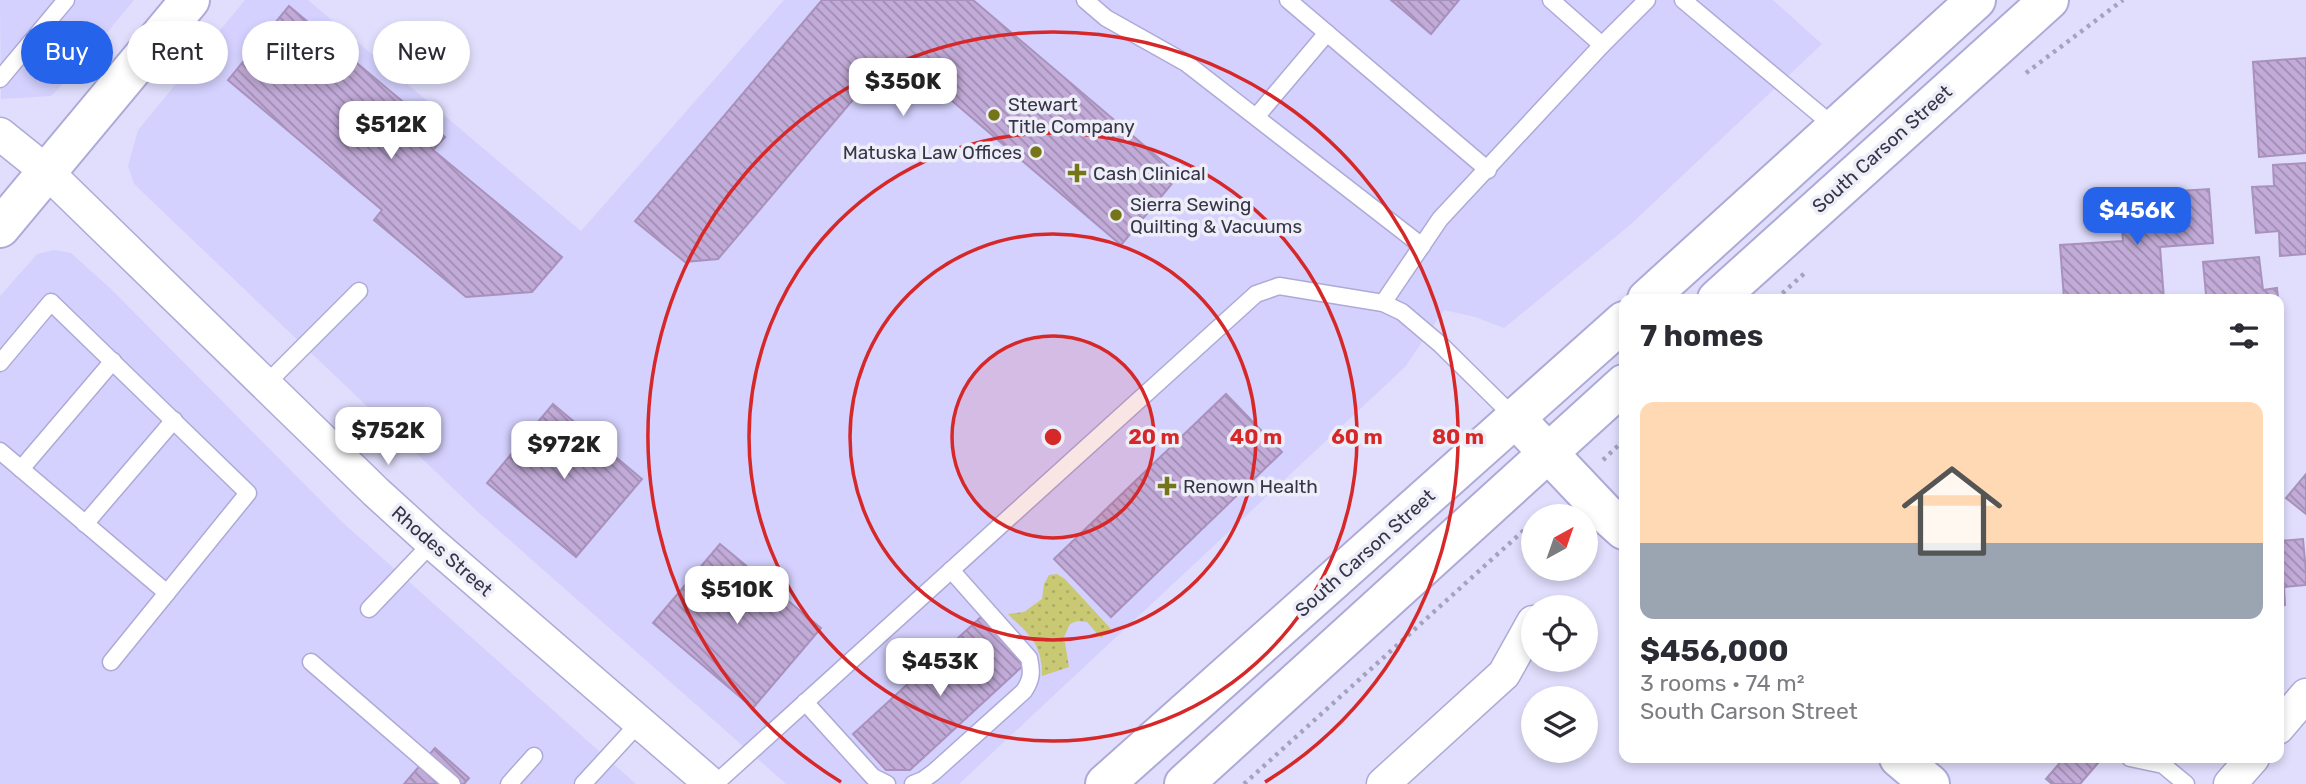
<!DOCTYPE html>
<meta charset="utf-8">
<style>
body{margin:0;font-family:Rubik,sans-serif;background:#f7f7f7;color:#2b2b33;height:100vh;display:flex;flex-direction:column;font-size:26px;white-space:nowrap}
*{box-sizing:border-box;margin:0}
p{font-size:23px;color:#7c7c81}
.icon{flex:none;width:38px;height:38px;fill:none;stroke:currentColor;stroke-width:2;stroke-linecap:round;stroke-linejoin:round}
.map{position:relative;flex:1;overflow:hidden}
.details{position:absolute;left:1619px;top:294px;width:665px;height:469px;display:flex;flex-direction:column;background:#fff;border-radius:14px;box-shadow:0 4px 10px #0003}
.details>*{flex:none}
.guide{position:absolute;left:21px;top:21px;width:665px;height:63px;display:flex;gap:14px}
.needle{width:46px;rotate:40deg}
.tools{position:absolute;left:1521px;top:504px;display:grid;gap:14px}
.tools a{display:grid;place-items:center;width:77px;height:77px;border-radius:50%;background:#fff;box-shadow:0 4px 10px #0003;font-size:35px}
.price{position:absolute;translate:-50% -60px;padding:0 16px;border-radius:14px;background:#fff;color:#222;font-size:23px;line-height:46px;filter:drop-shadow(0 2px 4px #0008)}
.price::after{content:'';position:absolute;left:50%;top:42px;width:21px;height:16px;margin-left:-10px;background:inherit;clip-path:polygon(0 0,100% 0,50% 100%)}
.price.current{background:#2563eb;color:#fff}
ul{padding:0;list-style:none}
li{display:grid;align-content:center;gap:14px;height:371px;padding:0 21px}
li+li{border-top:2px solid #e1e1e2}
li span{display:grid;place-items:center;height:217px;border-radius:14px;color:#555}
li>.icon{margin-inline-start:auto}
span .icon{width:126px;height:126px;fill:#fffc;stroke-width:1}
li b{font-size:30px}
h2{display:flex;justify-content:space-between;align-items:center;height:84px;padding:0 21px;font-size:30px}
.pill{padding:0 24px;border-radius:32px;background:#fff;box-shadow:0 4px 10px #0003;font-size:24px;line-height:63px}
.pill.current{background:#2563eb;color:#fff}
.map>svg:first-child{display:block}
</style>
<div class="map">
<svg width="2306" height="784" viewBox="0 0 2306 784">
<defs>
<pattern id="grass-dots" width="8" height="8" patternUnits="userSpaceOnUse" patternTransform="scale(1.75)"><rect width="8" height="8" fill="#c9c873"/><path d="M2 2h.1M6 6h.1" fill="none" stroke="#adac65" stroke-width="1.8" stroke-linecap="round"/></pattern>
<pattern id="building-back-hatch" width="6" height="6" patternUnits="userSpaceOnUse" patternTransform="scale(1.75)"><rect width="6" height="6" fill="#c2abd8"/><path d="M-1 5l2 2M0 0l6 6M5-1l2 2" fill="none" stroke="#9e8cb1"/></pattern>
</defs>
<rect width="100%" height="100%" fill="#e0defc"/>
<g fill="#d4d1fe">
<polygon points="0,0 134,0 69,78 51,96 1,99"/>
<polygon points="245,0 308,0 581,231 784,0 1773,0 1822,44 1630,225 1504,328 1475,317 1444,310 1405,367 959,784 786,784 480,514 134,184 128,166 138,130"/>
<polygon points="54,250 71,253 110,288 342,522 636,784 0,784 0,296 37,254"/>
</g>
<path fill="url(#grass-dots)" d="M1057,574L1065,579L1111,629L1101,638L1087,622L1077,621L1070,624L1064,637L1069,667L1042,676C1042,643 1030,636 1008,614L1024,612L1042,599L1044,584L1049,575Z"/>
<g fill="url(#building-back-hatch)" stroke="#a892bd" stroke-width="2">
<polygon points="822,0 973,0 1179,175 1121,245 930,82 862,89 718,259 685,262 635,221"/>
<polygon points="1391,0 1459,0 1431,34"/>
<polygon points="289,6 445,137 433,150 562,257 532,292 466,297 374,220 382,210 228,80"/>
<polygon points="2306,58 2306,153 2259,157 2253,62"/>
<polygon points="2306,163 2306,254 2280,256 2279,231 2256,233 2252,187 2274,186 2273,165"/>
<polygon points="2209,189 2213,243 2160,247 2164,299 2064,299 2060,245 2123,241 2119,195"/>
<polygon points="2259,257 2263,290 2277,288 2282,334 2278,334 2278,299 2192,299 2191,296 2206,295 2203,262"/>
<polygon points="1226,394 1282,452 1111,617 1054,559"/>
<polygon points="553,404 642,479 576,557 487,483"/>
<polygon points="2306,474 2306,514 2286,498"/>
<polygon points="2278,528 2279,541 2303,539 2306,572 2306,585 2284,587 2285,605 2278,606"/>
<polygon points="720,544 821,628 753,708 653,623"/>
<polygon points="981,617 1026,663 910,770 886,770 853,734"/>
<polygon points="435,748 469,778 464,784 404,784"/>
<polygon points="2064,758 2092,758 2098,763 2080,784 2052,784 2046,779"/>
</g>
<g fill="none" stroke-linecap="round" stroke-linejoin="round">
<g stroke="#adaad8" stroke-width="19">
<g id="service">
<polyline points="1085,0 1106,18 1186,63 1422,246"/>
<polyline points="1288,0 1488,170"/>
<polyline points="1551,0 1602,45"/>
<polyline points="1683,0 1836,128"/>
<polyline points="0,79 66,0"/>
<polyline points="1256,117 1327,33"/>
<polyline points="1383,303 1440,219 1602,45 1647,0"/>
<polyline points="0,363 51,302 248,493 111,662"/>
<polyline points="266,384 359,291"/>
<polyline points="0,451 167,593"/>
<polyline points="21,469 113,361"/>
<polyline points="85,524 174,420"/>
<polyline points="369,609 432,543"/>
<polyline points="311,662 452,784"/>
<polyline points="805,702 873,777 887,784"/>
<polyline points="2130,758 2163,765 2186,784"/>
<polyline points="509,784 534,756"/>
<polyline points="583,784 639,723"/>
<polyline points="715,784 1256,294 1279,286 1383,303 1402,312 1441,345 1516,419"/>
<path d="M913,784L923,780L934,772L1024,691C1032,679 1032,672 1029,658L951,570"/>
</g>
</g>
<g stroke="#adaad8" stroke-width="35">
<g id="minor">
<polyline points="0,134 46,171 376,492 432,543 711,784"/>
<polyline points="2278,728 2306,695"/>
<polyline points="1383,784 1504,674 1533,622"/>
<polyline points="2230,784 2253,758"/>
</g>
</g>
<g stroke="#adaad8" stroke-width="42">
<g id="tertiary">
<polyline points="0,228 190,0"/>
<polyline points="1516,419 1605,513 1624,530"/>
<polyline points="1899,758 1930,784"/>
</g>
</g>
<g stroke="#adaad8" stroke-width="42">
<g id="primary">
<polyline points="1647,299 1976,0"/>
<polyline points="1717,299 2049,0"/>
<polyline points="1105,784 1624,321"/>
<polyline points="1184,784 1624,384"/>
</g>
</g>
<g stroke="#a4a3bd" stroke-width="4.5" stroke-dasharray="3.5 5" stroke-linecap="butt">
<polyline points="2026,73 2123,0"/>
<polyline points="1776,299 1807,271"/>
<polyline points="1603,460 1624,440"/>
<polyline points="1539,516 1552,505"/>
<polyline points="1244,784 1533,522"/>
</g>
<use href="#service" stroke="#fff" stroke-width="16"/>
<use href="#minor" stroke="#fff" stroke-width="32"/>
<use href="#tertiary" stroke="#fff" stroke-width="38"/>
<use href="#primary" stroke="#fff" stroke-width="38"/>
</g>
<circle cx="1053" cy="437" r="101" fill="#d62828" fill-opacity=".12"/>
<g fill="none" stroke="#d62828" stroke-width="3.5">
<circle cx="1053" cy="437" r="101"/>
<circle cx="1053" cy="437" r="203"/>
<circle cx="1053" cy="437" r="304"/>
<path d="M841 782A405 405 0 1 1 1265 782"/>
</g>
<g fill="#767418" stroke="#eeeef8" stroke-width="2.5">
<circle cx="994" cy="115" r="7"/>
<circle cx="1036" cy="152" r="7"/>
<path d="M1073.5 162.5h7v7h7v7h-7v7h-7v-7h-7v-7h7z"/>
<circle cx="1116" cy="215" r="7"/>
<path d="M1163.5 475.5h7v7h7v7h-7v7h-7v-7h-7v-7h7z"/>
</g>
<g text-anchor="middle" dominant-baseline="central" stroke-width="7" stroke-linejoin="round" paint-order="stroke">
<g font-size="19" fill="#363548" stroke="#eeeef8" text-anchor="start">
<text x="1008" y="104">Stewart<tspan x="1008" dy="22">Title Company</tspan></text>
<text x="1022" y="152" text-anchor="end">Matuska Law Offices</text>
<text x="1093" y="173">Cash Clinical</text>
<text x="1130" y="204">Sierra Sewing<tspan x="1130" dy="22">Quilting &amp; Vacuums</tspan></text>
<text x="1183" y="486">Renown Health</text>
</g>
<g font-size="19" fill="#363548" stroke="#eeeef8">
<text transform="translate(1882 149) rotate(-42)">South Carson Street</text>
<text transform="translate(442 551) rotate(41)">Rhodes Street</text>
<text transform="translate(1365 553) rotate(-42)">South Carson Street</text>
</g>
</g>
<circle cx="1053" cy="437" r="10" fill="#d62828" stroke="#eeeef8" stroke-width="3.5"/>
<g font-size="21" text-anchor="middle" font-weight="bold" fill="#d62828" stroke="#eeeef8" stroke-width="7" stroke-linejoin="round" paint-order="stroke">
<text x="1154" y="444">20 m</text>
<text x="1256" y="444">40 m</text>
<text x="1357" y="444">60 m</text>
<text x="1458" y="444">80 m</text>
</g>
</svg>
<div class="tools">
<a><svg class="needle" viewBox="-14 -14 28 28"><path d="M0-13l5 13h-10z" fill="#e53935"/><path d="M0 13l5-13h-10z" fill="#7c7c81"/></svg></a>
<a><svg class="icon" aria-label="locate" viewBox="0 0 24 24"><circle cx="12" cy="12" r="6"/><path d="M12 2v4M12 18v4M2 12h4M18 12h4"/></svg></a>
<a><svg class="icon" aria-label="layers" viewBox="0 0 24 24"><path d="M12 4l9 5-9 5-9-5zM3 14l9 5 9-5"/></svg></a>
</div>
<b class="price" style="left:903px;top:118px">$350K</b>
<b class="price" style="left:391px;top:161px">$512K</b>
<b class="price current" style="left:2137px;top:247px">$456K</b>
<b class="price" style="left:388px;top:467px">$752K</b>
<b class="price" style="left:564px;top:481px">$972K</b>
<b class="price" style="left:737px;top:626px">$510K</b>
<b class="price" style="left:940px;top:698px">$453K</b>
<div class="guide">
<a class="pill current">Buy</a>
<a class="pill">Rent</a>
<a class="pill">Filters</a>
<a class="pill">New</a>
</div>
<section class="details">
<h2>7 homes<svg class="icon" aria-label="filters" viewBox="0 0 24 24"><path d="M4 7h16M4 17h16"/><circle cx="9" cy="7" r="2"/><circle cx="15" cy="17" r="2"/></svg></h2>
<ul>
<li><span style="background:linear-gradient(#ffd9b3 65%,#9aa5b1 0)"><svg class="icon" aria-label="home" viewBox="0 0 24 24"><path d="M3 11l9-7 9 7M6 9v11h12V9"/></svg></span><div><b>$456,000</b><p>3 rooms · 74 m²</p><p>South Carson Street</p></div></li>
</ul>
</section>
</div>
